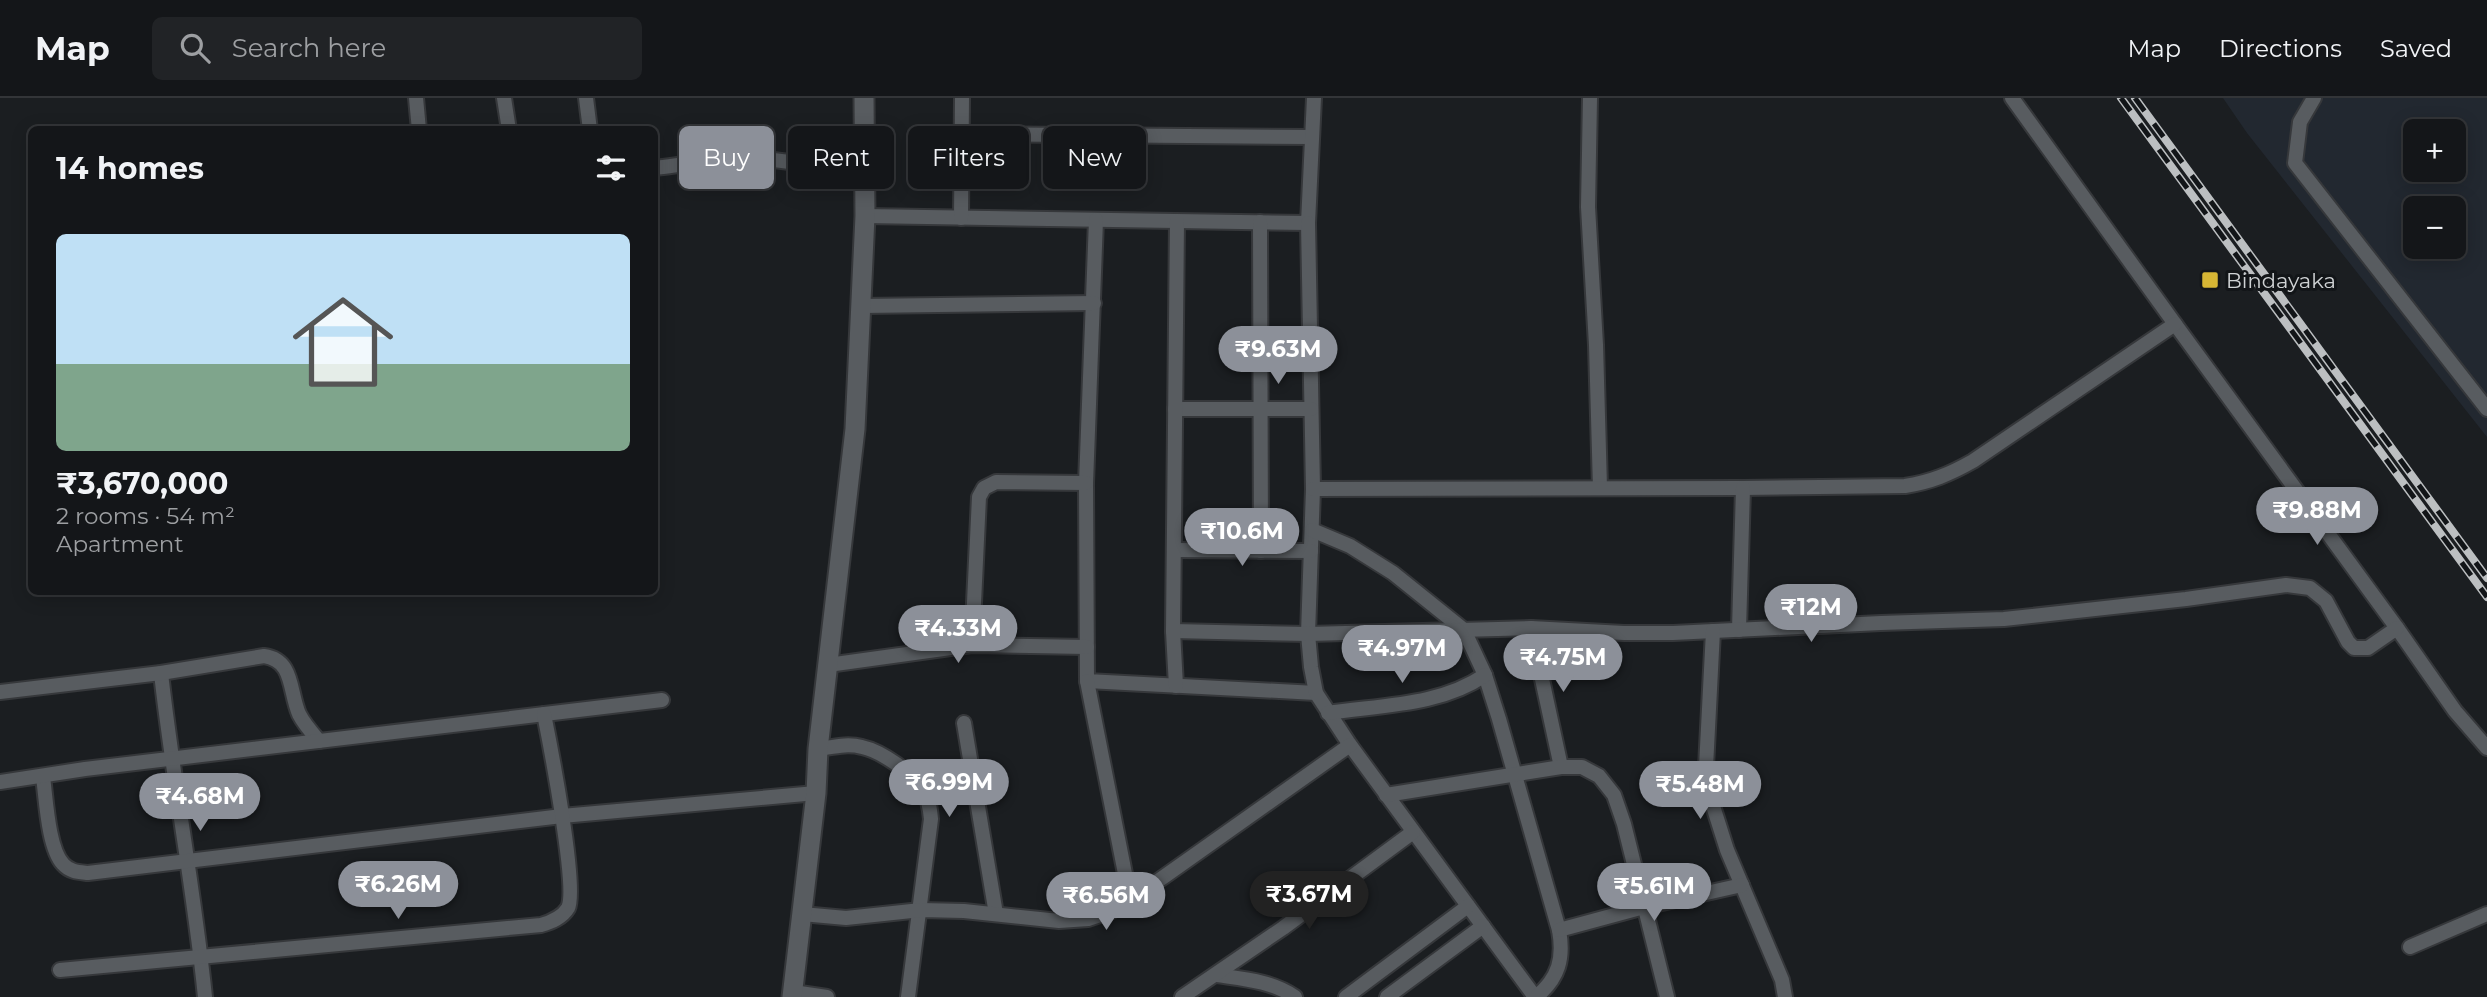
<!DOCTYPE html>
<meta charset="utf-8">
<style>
body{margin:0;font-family:Montserrat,sans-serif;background:#212326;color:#f1f3f6;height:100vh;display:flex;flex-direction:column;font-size:26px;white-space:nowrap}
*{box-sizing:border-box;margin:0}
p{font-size:23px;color:#9d9fa2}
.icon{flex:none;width:38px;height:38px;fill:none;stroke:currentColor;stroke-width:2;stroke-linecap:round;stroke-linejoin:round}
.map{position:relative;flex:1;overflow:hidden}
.details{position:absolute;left:28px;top:28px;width:630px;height:469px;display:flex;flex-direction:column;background:#141619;border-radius:10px;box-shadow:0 4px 18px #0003,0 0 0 2px #333538}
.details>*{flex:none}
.hud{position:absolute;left:679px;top:28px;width:665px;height:63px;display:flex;gap:14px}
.fabs{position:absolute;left:2403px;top:21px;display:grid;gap:14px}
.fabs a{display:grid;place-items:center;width:63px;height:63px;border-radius:10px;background:#141619;box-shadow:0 4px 18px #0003,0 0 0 2px #333538;font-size:35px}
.price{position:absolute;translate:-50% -60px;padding:0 16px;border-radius:24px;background:#8c9099;color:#fff;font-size:23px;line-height:46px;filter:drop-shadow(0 2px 4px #0008)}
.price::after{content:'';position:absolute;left:50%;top:42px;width:21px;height:16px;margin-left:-10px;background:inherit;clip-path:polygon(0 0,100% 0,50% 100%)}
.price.active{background:#222;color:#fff}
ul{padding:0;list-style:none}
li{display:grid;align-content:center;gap:14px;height:371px;padding:0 28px}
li+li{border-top:2px solid #333538}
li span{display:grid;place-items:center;height:217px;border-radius:10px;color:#555}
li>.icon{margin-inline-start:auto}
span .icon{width:126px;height:126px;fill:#fffc;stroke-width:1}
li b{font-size:30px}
h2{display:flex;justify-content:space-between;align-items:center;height:84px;padding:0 28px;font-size:30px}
.tag{padding:0 24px;border-radius:10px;background:#141619;box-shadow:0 4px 18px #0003,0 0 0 2px #333538;font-size:24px;line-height:63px}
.tag.active{background:#8c9099;color:#fff}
header{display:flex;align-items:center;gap:42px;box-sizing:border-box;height:98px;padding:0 35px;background:#141619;border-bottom:2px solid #333538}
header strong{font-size:33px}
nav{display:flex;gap:38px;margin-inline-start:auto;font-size:24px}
.search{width:490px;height:63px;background:#212326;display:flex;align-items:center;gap:18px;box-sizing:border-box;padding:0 24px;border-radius:10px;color:#9d9fa2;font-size:26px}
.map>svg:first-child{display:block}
</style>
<header>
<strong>Map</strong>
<div class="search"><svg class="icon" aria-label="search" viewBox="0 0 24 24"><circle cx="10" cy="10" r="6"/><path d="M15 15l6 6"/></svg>Search here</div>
<nav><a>Map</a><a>Directions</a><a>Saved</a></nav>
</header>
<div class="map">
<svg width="2487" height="899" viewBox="0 0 2487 899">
<rect width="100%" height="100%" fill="#1b1e21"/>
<path fill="#222830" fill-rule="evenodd" d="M2223,0H2487V339L2247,35ZM2415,33H2454V72H2415ZM2415,110H2454V149H2415Z"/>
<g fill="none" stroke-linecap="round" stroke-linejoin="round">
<g stroke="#36383b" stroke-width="18">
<g id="street">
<polyline points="416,0 419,32"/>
<polyline points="504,0 509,32"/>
<polyline points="586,0 590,32"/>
<polyline points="1590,0 1588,109 1596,247 1600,390"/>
<polyline points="2012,0 2175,226 2397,530 2455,613 2487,650"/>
<polyline points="2314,0 2300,24 2295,65 2487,311"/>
<polyline points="963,36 1311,39"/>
<path d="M654,70C688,66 723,60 757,61C794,62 829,72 864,82"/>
<polyline points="865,118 1308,125 1314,0"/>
<polyline points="961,120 962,0"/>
<polyline points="1096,122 1086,385 1087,583 1316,595"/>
<polyline points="1260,124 1261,453"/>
<polyline points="1308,125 1313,391 1308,536 1311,569 1316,595 1350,647 1535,899"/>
<polyline points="861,208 1094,205"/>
<polyline points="1175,311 1311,311"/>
<path d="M1313,391L1743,390L1905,388C1931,384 1950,376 1973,363L2175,226"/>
<path d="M1312,432L1350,448L1393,475L1464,532L1485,577L1499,621L1559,832C1564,860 1559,880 1536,899"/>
<polyline points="1174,452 1311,453"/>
<polyline points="1531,530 1561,669"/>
<polyline points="1739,532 1743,390"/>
<polyline points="1173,533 1308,536 1531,530 1624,535 1673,535 1881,525 2004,521 2186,501 2286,487 2310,490 2326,503 2348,544 2354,550 2368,550 2397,530"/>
<polyline points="1713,533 1706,669 1713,708 1727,752 1782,882 1785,899"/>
<polyline points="972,547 979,399 984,390 996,384 1086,385"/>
<polyline points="828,567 972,547 1087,549"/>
<path d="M161,575C173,683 194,790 205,899"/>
<polyline points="1087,583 1130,801"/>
<polyline points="1176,588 1173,533 1177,123"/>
<path d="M0,594L161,575L264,558C294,562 289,593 299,616C304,626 312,635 319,643"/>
<path d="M1328,615C1381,607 1440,608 1485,577"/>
<polyline points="964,625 996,816"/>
<path d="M818,651C833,649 847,645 862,649C881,653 915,676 924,694C929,702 930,711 931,721L908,899"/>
<path d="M43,679C46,700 48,750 63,766C70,774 79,774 88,775L562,718L816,695"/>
<polyline points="0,684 85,671 662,602"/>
<polyline points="1386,697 1561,669 1582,669 1599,678 1614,697 1624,726 1667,899"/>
<polyline points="802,816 846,820 921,812 964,813 1059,823 1088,821 1112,813 1148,790 1350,647"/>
<polyline points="1559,832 1644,809 1742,787"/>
<polyline points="2410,849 2487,816"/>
<path d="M60,872L541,827C551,824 562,820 568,810C578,790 550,646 544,616"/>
<path d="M1217,877C1244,881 1272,883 1295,899"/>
<polyline points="793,894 827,899"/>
<polyline points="1182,899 1283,830 1413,734"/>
<polyline points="1346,899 1468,808"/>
<polyline points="1387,899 1483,828"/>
</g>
</g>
<g stroke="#36383b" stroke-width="23">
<polyline id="secondary" points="792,899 816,695 818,651 855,331 865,118 864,0"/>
</g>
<use href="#street" stroke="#585c60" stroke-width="14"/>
<use href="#secondary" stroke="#585c60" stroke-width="19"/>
<g stroke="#bcbfc1" stroke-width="8">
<g id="rail">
<polyline points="2121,0 2487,499"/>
<polyline points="2135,0 2487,480"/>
</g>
</g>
<use href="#rail" stroke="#121518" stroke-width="5" stroke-dasharray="16" stroke-linecap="butt"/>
</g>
<rect fill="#d5b534" stroke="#121518" stroke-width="2.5" x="2201" y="173" width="18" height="18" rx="3.5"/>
<g text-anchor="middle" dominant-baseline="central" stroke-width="6" stroke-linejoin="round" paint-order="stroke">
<g font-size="21" fill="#cfd2d4" stroke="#121518" text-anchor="start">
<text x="2226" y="182">Bindayaka</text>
</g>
</g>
</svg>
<div class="fabs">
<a>+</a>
<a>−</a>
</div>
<b class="price" style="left:1278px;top:288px">₹9.63M</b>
<b class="price" style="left:2317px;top:449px">₹9.88M</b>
<b class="price" style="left:1242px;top:470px">₹10.6M</b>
<b class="price" style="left:1811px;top:546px">₹12M</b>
<b class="price" style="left:958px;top:567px">₹4.33M</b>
<b class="price" style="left:1402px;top:587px">₹4.97M</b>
<b class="price" style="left:1563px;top:596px">₹4.75M</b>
<b class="price" style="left:949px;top:721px">₹6.99M</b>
<b class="price" style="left:1700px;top:723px">₹5.48M</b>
<b class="price" style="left:200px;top:735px">₹4.68M</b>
<b class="price" style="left:398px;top:823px">₹6.26M</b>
<b class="price" style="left:1654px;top:825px">₹5.61M</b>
<b class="price active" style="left:1309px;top:833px">₹3.67M</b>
<b class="price" style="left:1106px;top:834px">₹6.56M</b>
<div class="hud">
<a class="tag active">Buy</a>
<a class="tag">Rent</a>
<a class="tag">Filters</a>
<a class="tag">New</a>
</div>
<section class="details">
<h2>14 homes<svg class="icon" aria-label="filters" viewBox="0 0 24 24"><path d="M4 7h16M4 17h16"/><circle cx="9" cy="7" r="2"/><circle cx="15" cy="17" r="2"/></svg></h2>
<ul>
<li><span style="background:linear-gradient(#bfe0f5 60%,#7fa58c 0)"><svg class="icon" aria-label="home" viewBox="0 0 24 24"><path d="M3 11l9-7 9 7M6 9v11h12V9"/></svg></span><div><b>₹3,670,000</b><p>2 rooms · 54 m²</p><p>Apartment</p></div></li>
</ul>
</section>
</div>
